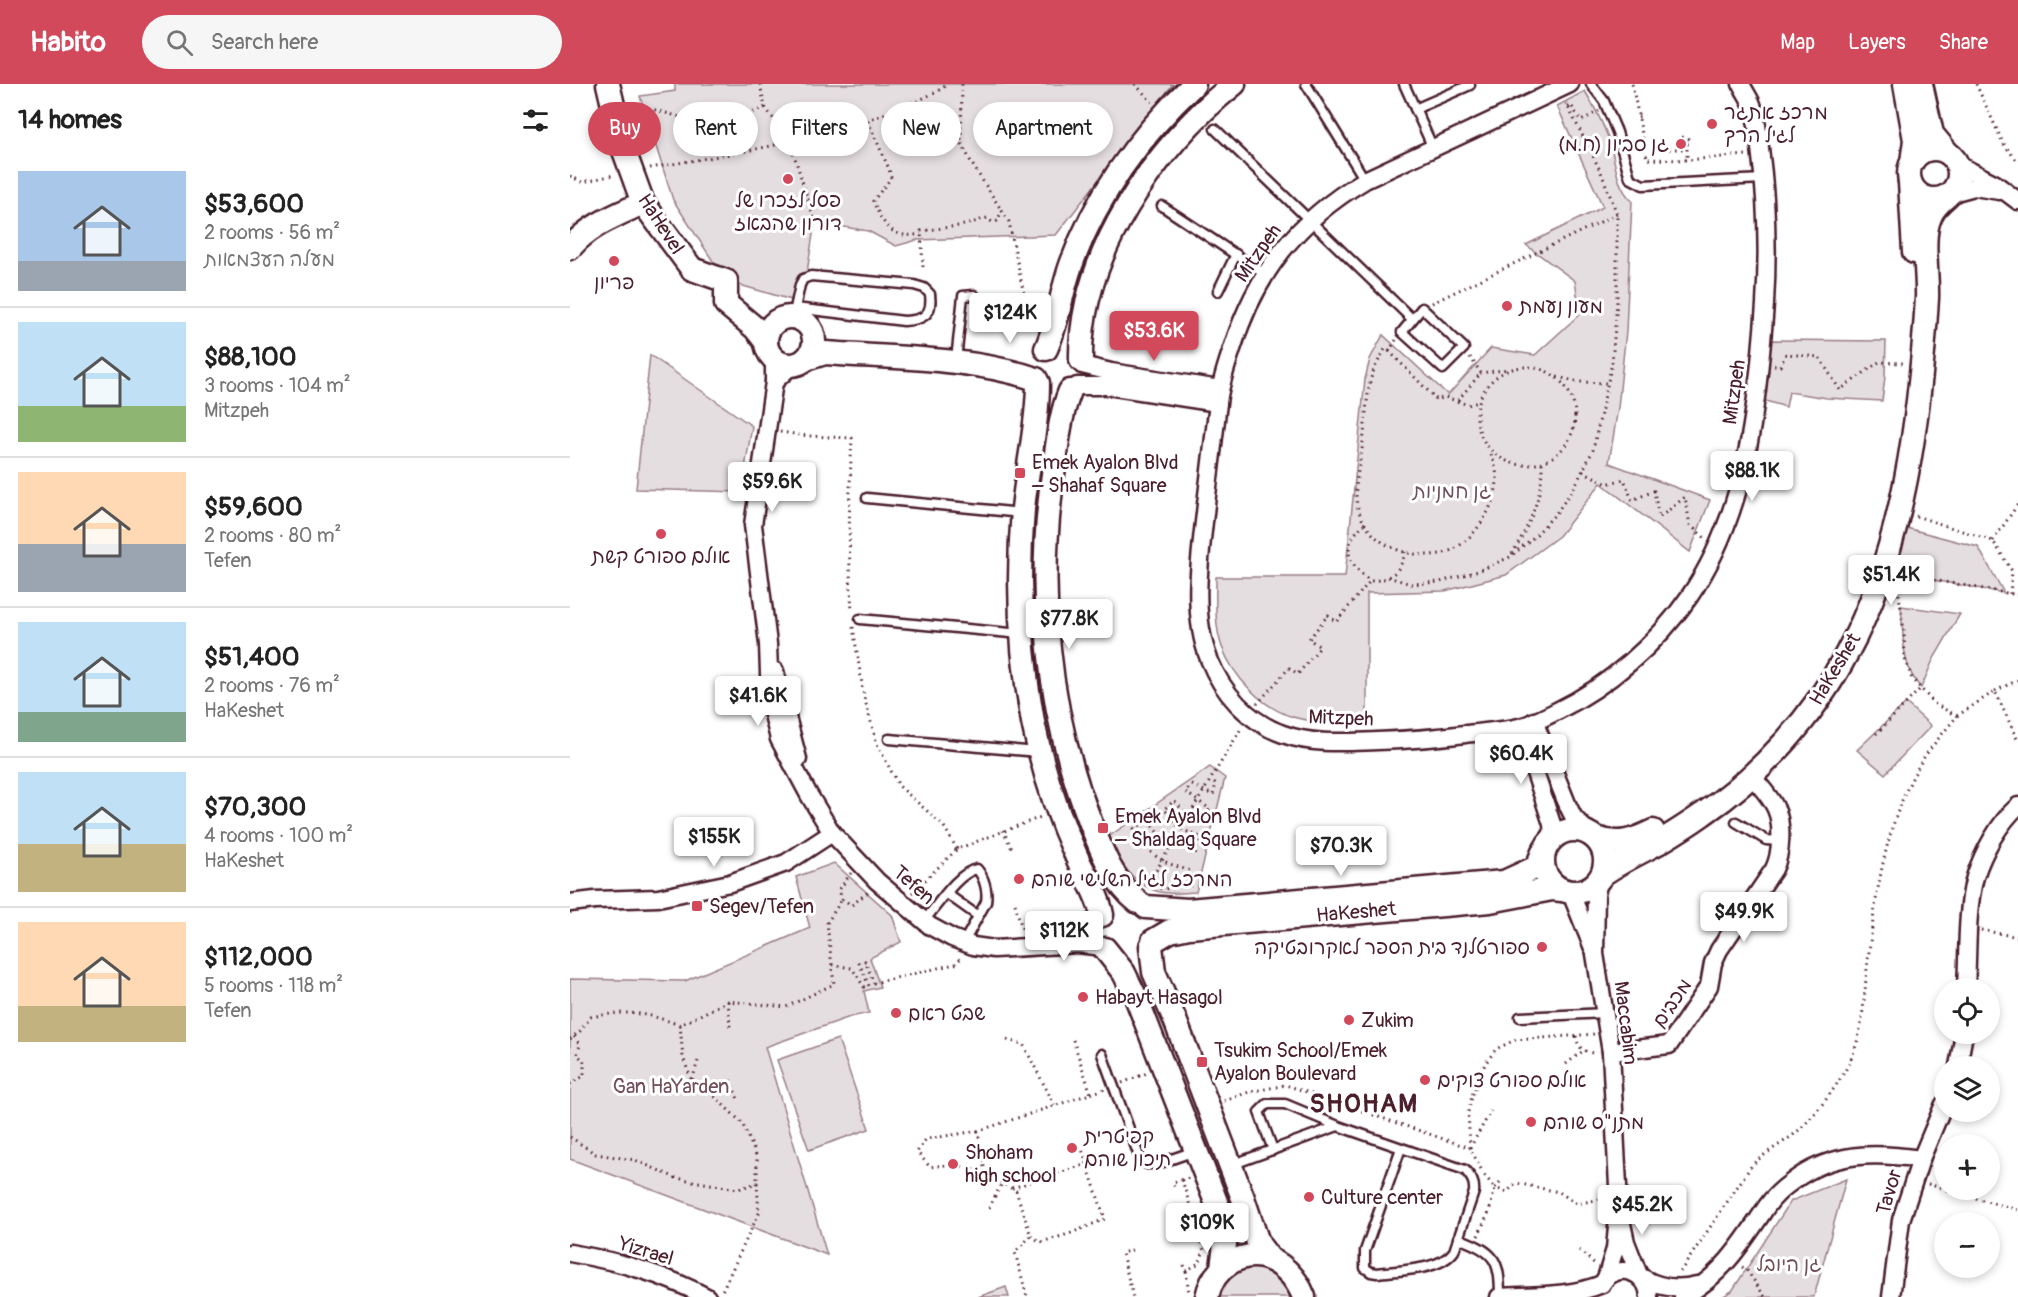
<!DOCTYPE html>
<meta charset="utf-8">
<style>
body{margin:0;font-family:Pangolin,"Playpen Sans Hebrew",sans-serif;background:#f6f6f6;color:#222;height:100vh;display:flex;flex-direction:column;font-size:22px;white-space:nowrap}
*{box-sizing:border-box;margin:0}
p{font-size:20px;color:#767676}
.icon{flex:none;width:33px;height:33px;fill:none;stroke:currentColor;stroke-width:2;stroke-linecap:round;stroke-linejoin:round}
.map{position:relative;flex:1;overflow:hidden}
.drawer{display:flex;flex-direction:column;background:#fff;width:570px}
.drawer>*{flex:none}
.hud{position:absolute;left:18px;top:18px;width:570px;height:54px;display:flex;gap:12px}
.controls{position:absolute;left:1364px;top:894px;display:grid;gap:12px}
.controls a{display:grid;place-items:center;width:66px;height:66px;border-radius:50%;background:#fff;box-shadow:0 3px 9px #0003;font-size:30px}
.price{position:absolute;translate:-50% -51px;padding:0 14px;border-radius:6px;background:#fff;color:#222;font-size:20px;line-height:39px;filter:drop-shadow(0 2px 3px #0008)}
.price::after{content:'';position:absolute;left:50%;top:36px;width:18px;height:14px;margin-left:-9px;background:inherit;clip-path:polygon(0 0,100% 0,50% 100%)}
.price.selected{background:#d1495b;color:#fff}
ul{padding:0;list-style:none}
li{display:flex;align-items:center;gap:18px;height:150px;padding:0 18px}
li+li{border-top:2px solid #e0e0e0}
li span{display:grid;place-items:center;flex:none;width:168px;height:120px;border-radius:0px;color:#555}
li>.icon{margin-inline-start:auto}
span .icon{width:72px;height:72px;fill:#fffc;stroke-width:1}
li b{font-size:26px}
h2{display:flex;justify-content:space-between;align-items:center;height:72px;padding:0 18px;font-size:26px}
.tag{padding:0 21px;border-radius:27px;background:#fff;box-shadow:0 3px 9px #0003;font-size:21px;line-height:54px}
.tag.selected{background:#d1495b;color:#fff}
header{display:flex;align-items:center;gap:36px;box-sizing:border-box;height:84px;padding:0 30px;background:#d1495b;color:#fff}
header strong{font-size:28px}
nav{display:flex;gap:33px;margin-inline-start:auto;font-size:21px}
.search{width:420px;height:54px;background:#f6f6f6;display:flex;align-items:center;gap:15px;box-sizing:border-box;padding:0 21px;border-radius:33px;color:#767676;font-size:22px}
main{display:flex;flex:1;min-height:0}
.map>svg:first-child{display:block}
</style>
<header>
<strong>Habito</strong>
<div class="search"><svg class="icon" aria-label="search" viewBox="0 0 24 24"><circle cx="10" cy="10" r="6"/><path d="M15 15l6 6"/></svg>Search here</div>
<nav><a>Map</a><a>Layers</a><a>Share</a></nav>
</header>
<main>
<section class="drawer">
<h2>14 homes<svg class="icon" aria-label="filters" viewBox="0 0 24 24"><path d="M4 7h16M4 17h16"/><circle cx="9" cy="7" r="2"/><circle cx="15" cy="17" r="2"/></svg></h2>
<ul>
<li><span style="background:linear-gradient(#a9c7e8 75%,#9aa5b1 0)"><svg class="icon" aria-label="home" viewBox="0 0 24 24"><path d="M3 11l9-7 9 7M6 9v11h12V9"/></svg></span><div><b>$53,600</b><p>2 rooms · 56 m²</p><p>מעלה העצמאות</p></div></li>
<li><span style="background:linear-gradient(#bfe0f5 70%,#8fb573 0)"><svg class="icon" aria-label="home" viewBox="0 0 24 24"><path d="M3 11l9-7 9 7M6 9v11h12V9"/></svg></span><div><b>$88,100</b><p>3 rooms · 104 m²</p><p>Mitzpeh</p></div></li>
<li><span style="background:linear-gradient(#ffd9b3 60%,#9aa5b1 0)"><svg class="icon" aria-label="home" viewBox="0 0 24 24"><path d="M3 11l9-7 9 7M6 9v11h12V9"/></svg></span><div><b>$59,600</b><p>2 rooms · 80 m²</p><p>Tefen</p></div></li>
<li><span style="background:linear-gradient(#bfe0f5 75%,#7fa58c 0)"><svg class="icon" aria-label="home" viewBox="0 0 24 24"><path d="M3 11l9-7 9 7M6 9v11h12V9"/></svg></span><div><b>$51,400</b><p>2 rooms · 76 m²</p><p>HaKeshet</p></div></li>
<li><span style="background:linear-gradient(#bfe0f5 60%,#c2b280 0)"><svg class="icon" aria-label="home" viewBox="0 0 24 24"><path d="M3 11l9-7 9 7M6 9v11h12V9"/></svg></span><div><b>$70,300</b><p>4 rooms · 100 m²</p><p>HaKeshet</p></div></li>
<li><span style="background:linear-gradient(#ffd9b3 70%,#c2b280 0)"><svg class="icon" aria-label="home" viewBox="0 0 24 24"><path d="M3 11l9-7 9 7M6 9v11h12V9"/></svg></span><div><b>$112,000</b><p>5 rooms · 118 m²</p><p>Tefen</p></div></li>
</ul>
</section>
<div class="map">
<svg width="1448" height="1213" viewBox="0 0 1448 1213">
<rect width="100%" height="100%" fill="#fff"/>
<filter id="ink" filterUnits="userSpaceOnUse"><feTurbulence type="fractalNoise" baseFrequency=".0167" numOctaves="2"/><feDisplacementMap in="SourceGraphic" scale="12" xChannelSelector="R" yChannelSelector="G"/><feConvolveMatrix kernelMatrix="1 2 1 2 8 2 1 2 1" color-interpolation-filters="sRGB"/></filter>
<g filter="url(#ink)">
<g fill="#e5dee0" stroke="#987e86" stroke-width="1.5">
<polygon points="105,0 603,0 486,151 347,156 326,162 298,147 245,138 232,219 156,197 103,116 70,12 105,7"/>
<path d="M1015,7C1025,24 1035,42 1041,62C1046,82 1046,101 1062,117L1056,247L1048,324L1039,379L1140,416L1120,468L1031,399L989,452L936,491L875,507L797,509V636C773,636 746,640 723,633C692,624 663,592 652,563C644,541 646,516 646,493H775L795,295L800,275L813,251L878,311L921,264L965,271L1010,230L1005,197L956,161L1033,123L987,22Z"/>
<polygon points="1199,256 1316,257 1315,293 1312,317 1257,314 1219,308 1216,323 1189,315"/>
<polygon points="80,271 182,342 171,408 66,405"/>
<polygon points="1325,441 1408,463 1434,509 1341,492 1315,479"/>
<path d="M1331,522L1390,530L1363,576L1351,604C1330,581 1334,551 1331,522Z"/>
<polygon points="1336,619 1361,642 1315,690 1287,666"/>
<path d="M640,683L655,694L626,808C617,808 607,810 598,809C569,808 547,778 538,753Z"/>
<polygon points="264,779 322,831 331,858 300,874 310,903 294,907 299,929 280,933 195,963 257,1171 0,1075 0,895 115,897 240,844 226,793"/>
<polygon points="268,955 299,1045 239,1066 207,976"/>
<polygon points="1276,1095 1244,1213 1152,1213 1162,1207 1221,1117"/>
<path d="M683,1183C702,1185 714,1197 722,1213H649C653,1196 665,1186 683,1183Z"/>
<polygon points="436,1203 439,1213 408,1213"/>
</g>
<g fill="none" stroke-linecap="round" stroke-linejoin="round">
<g stroke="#4a1f2b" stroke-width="13">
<g id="lane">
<polyline points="736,0 795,96"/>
<polyline points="834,0 863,64"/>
<polyline points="1021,0 1034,17 1047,48 1060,94 1073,101 1193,95"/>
<polyline points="845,25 900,1"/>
<polyline points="645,45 842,235"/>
<polyline points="592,122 695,190"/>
<polyline points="648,207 666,170"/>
<polygon points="852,224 894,264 873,285 832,248"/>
<path d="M223,234L230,201L233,195L241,192L344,201L354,204L360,210C363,231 353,236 334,237L225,224"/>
<polyline points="386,276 393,212 404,211"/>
<polyline points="297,414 452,429"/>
<polyline points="290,535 451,550"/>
<polyline points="319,655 468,668"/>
<polyline points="1166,738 1196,756 1209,757"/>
<polyline points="377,810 408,832"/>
<path d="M354,837C367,822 388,788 407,785C414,793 418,807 416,818L394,858"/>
<polyline points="950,933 1036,929"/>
<polyline points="532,970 570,1075 577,1080 587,1080 625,1067"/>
<polyline points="703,1066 689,1028 697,1020 715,1020 768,1042"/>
<path d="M661,1081L768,1042L895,1086C901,1093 905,1098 904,1108L884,1167C870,1187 830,1186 807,1189L801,1188L795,1184V1167L831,1064"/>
<path d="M888,1154C924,1168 930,1174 930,1213"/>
</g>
</g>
<g stroke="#4a1f2b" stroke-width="21">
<g id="street">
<path d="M1000,0L795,96C726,137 686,189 662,265C656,283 650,300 648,319C644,352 640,386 636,420C631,469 620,527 639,575C652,608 678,638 713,650C743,661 776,658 807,657C837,656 866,654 895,650C913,648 932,647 949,643C962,640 975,633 987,627C1038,602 1087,560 1119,513C1177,429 1188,320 1195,220C1198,169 1197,116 1190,64C1188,49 1187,32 1181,18C1178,12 1174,6 1171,0"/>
<polyline points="1383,72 1393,83 1424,99 1448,117"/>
<polyline points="1382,109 1404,103 1429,107"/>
<polyline points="204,275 204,298 183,441 198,560 200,618 209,655 239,711 262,749 307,797 360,842 382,854 403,862 424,865 508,860 533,863"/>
<polyline points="512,281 541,288 650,305"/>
<polyline points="204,298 222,281"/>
<polyline points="507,302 538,302 648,319"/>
<polyline points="205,587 228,675"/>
<polyline points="964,637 998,722 1004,734 1019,749"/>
<polyline points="950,643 982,740 983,754"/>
<polyline points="1029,796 1026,811 1025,870 1041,968 1049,1121 1045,1165 1036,1194"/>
<polyline points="997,808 1002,812 1023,864"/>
<polyline points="0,819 25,816 88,814 160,799 216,779 262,749"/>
<polyline points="478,857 528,836"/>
<path d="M1396,904C1398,870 1396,826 1405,793C1413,768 1429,739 1448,722"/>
<path d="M1041,968L1099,961L1139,902L1143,879L1149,866L1204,785C1211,771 1213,740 1206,725C1201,713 1189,701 1181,691"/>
<polyline points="1388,982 1394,950"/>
<polyline points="1052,1140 1056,1158 1069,1191"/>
<path d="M0,1169C51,1178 91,1189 137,1213"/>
<path d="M1073,1194C1090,1204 1108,1206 1127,1201"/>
<path d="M1033,1198C1049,1177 1078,1188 1079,1213"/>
<path d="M929,1213C962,1211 1001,1213 1032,1200"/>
<path d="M1113,1213C1152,1192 1173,1158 1197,1122C1204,1112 1213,1104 1223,1097C1262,1068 1304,1068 1351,1075"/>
<polyline points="1321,1213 1331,1136 1351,1075 1374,1020"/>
</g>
</g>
<g stroke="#4a1f2b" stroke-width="27">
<g id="secondary">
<polyline points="38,0 53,64 73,119 122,185 156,197 156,220 185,244 196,258"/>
<polyline points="1335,0 1345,56 1342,78"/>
<polyline points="1351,0 1362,50 1376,67"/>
<circle cx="1364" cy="90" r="25"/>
<polyline points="1340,98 1344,168"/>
<path d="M0,164C19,141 47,131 73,119"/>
<circle cx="220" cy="257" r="24"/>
<path d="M476,265C488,238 491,209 501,181C526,112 570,51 624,0"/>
<path d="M236,275L255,269C325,274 399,273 466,295"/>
<path d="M511,276C509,172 585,63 664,0"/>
<path d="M468,299C468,341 457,383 453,425C447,496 450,568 463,638C472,683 486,727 505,769C513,789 528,809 532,831"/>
<path d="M500,307C490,331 488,358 484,383C466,502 476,624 520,737C531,765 543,799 568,818"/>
<circle cx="1004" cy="777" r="31"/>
<path d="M1026,754C1048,762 1063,757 1083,747"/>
<path d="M1033,790C1050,778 1069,769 1088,759C1103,750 1119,740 1133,730C1192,690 1244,632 1277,569C1334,464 1350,331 1357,214C1358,191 1351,152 1360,133C1363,124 1370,118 1377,112"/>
<polyline points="576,823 618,826 934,798 967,783 973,768"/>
<polyline points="583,857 600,847 619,843 920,817 982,805 992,806"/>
<polyline points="581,862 584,888 605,936 673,1114 684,1147 689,1161 699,1174"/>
<polyline points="535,865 554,889 568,918 648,1123 655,1160 652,1184"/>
<path d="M637,1213C640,1198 647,1187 660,1179C692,1160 722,1183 734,1213"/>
</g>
</g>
<g stroke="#4a1f2b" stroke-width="3" stroke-dasharray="1.5 4.5" stroke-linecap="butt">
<polyline points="190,0 195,23 220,58 245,138"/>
<polyline points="392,0 391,58 402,80 439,138 459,235 465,244"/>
<polyline points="565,0 582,18"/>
<polyline points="1062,0 1077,75 1117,76 1177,71"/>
<polyline points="1406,0 1433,59 1448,78"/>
<polyline points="61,23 71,22 135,40 170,34 195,23"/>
<polyline points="998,23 1001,21 1011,37 1029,27"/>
<polyline points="1068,33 1074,32"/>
<path d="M298,37L319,85L321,94L303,117C313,141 322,156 351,150"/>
<polyline points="1112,53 1119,55"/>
<polyline points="1111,60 1121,60"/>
<polyline points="1093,65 1117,65 1117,76"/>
<path d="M80,84C164,69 250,57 329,24C346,17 364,11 378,0"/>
<polyline points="0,92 12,98 44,91"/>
<polyline points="353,183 351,147 395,141 417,134 422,138 427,137 432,127"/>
<polyline points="862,219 1047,130"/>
<path d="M826,256L819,267L815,265C810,274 804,284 801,294C796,314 796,337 793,358C791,375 785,395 786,412C789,455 831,476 870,470C900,465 928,422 927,393C926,384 923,375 920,367"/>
<polyline points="819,267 867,316 875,313 898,321 908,318"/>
<polyline points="900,273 911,289 939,285"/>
<polyline points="1204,281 1210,282 1216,270 1249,273 1270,306 1309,278 1333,279"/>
<circle cx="956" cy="332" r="49"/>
<polyline points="987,293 1009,298 1038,299"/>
<polyline points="888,316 911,289"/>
<path d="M210,348L239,352L282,354C279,412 278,469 282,527"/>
<polyline points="1013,387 1037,400 1054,395 1062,416 1084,407 1089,434 1115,413 1120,441 1135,454"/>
<polyline points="1346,432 1423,457 1442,487 1440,510"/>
<path d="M795,439C770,462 776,478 800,497C820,496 831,488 835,468"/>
<polyline points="1423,457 1448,420"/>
<path d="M942,470C959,442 973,412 972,379"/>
<polyline points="1330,486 1341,492 1448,511"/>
<polyline points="818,493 841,500 870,498 908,487 940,473 965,452 987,428 1005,402 1023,366 1042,279 1047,217 1047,130 1031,88 996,19"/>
<polyline points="283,543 294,613 307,660 329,702 373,741 387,765"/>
<polyline points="1425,607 1448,596"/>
<polyline points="687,620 719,584 728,590 750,563 739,555 758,531 766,538 800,497"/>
<polyline points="1387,632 1425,607 1448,657"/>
<polyline points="1306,650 1351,604"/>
<polyline points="433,746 442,765"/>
<polyline points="281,789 269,806 272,815 282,821 298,808"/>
<polyline points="577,802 672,643"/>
<path d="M578,802L594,805L622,801L621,787C591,778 580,773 564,745L578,736L591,753L625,771L630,753L611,745L594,725L604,717L619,732L633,738L640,725L615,708L622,701L643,711L646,700L641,695"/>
<polyline points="342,809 387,765 471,733"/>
<polyline points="445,820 453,848"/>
<polyline points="1411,846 1448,853"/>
<polyline points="262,881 282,884 294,903 299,902 289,879 295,877 304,899 385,880 391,874"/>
<polyline points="158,917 160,943"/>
<polyline points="110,941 113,973 121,995"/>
<path d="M1006,952C1008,963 1011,967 1023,969L1026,967"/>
<path d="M0,955L10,947L21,933C59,926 73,928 110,941L158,917L216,923L264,900L257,839L272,815"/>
<polyline points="437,956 453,960 485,1022"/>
<polyline points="503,956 521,1010"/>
<polyline points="128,977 122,997 142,1010 172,1039 187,1073 187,1099"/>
<polyline points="996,980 1013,967"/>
<polyline points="160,996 168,1015"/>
<polyline points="552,999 577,989"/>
<polyline points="0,1000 14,992 14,976 7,971 10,961 4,952"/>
<polyline points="654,1017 679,1008 716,1001 900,1064"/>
<polyline points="408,1047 356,1055 347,1068 360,1083 384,1080 415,1089 446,1107 461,1152 445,1168 457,1213"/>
<polyline points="0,1053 26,1070 65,1076 106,1094 168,1105 187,1099 189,1129 151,1209"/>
<polyline points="900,1064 921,1027"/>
<polyline points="911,1085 900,1064 898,1028 903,1009 915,980 926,965 945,956 1025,950"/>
<polyline points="415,1089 408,1047 535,1005"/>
<polyline points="930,1098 925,1104 937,1108 946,1099 989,1108 1007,1120 1035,1114"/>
<polyline points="1358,1100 1374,1105"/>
<polyline points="604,1102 603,1098 612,1096"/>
<polyline points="442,1104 517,1080"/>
<polyline points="1377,1106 1448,1126"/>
<polyline points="419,1124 432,1099"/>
<polyline points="461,1152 471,1158 499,1150 535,1135 512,1065 511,1065"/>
<polyline points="908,1152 919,1128 925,1104 914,1091"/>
<polyline points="562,1166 552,1169 563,1213"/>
<polyline points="1009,1166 1025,1180"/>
<polyline points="614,1181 616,1187 629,1179 634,1167 612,1096 619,1094"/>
<polyline points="1172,1183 1176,1185 1195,1213"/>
<polyline points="616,1187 619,1209"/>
<path d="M1110,1188L1182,1081C1194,1070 1206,1063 1219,1054C1240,1040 1271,998 1281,975C1294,946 1294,908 1298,876C1306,808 1316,734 1353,675C1363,660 1376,646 1387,632L1365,620L1342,595L1335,575L1334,547L1327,497"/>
</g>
<use href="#lane" stroke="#fff" stroke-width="8"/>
<use href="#street" stroke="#fff" stroke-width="16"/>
<use href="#secondary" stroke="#fff" stroke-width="22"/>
</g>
</g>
<g fill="#d1495b" stroke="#fff" stroke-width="2">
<circle cx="1142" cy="40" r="6"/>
<circle cx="1111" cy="60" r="6"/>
<circle cx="218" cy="95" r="6"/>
<circle cx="44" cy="177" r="6"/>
<circle cx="937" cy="222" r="6"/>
<rect x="444" y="383" width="12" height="12" rx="3"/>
<circle cx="91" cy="450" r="6"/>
<rect x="527" y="738" width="12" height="12" rx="3"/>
<circle cx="449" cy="795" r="6"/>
<rect x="121" y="816" width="12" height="12" rx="3"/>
<circle cx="972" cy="863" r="6"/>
<circle cx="513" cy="913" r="6"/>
<circle cx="326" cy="929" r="6"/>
<circle cx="779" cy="936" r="6"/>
<rect x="626" y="972" width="12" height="12" rx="3"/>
<circle cx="855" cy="996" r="6"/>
<circle cx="961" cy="1038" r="6"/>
<circle cx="502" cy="1064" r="6"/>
<circle cx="383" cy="1080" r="6"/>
<circle cx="739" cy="1113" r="6"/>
</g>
<g text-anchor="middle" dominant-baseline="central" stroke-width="6" stroke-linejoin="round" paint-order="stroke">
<g font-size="20" fill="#4a1f2b" stroke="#fff" text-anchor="start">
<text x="1154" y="28">מרכז אתגר<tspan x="1154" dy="23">לגיל הרך</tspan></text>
<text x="1099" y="60" text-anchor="end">גן סביון (ח.מ)</text>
<text x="218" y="116" text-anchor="middle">פסל לזכרו של<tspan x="218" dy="23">דורון שהבאז</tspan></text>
<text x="44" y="198" text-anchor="middle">פריון</text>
<text x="949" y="222">מעון נעמת</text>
<text x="462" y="378">Emek Ayalon Blvd<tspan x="462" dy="23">– Shahaf Square</tspan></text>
<text x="91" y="472" text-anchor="middle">אולם ספורט קשת</text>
<text x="545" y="732">Emek Ayalon Blvd<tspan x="545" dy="23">– Shaldag Square</tspan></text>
<text x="461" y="795">המרכז לגיל השלישי שוהם</text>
<text x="139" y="822">Segev/Tefen</text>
<text x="960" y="863" text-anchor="end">ספורטלנד בית הספר לאקרובטיקה</text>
<text x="525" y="913">Habayt Hasagol</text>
<text x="338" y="929">שבט ראם</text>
<text x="791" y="936">Zukim</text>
<text x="644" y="966">Tsukim School/Emek<tspan x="644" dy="23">Ayalon Boulevard</tspan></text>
<text x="867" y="996">אולם ספורט צוקים</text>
<text x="973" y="1038">מתנ"ס שוהם</text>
<text x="514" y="1052">קפיטרית<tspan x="514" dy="23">תיכון שוהם</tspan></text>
<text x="395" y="1068">Shoham<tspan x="395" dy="23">high school</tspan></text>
<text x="751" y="1113">Culture center</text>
</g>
<g font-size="20" fill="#4a1f2b" stroke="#fff">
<text transform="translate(91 140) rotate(57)">HaHevel</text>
<text transform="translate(688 169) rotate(-55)">Mitzpeh</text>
<text transform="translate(1164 308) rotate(-82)">Mitzpeh</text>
<text transform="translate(1265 585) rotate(-59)">HaKeshet</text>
<text transform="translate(771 634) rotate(2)">Mitzpeh</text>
<text transform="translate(344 801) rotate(41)">Tefen</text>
<text transform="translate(786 828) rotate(-5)">HaKeshet</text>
<text transform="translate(1102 919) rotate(-56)">מכבים</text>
<text transform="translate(1056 939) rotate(83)">Maccabim</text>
<text transform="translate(1319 1108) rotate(-74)">Tavor</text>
<text transform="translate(76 1167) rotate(17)">Yizrael</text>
</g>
<g font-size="20" fill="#714f58" stroke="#fff">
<text x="882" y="407">גן חמניות</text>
<text x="101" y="1002">Gan HaYarden</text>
<text x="1219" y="1180">גן היובל</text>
</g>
<g font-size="26" font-weight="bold" letter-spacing="1.5" fill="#4a1f2b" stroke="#fff">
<text x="794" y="1020">SHOHAM</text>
</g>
</g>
</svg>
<div class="controls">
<a><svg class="icon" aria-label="locate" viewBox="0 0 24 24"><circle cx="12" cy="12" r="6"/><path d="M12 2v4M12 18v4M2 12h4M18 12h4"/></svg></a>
<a><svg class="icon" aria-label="layers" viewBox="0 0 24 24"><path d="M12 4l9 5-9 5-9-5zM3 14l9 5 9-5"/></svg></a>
<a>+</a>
<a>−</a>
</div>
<b class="price" style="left:440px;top:260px">$124K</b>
<b class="price selected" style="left:584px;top:278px">$53.6K</b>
<b class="price" style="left:1182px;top:418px">$88.1K</b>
<b class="price" style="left:202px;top:429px">$59.6K</b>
<b class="price" style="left:1321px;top:522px">$51.4K</b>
<b class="price" style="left:499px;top:566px">$77.8K</b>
<b class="price" style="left:188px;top:643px">$41.6K</b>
<b class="price" style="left:951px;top:701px">$60.4K</b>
<b class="price" style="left:144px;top:784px">$155K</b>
<b class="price" style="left:771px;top:793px">$70.3K</b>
<b class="price" style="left:1174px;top:859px">$49.9K</b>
<b class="price" style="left:494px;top:878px">$112K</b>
<b class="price" style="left:1072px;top:1152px">$45.2K</b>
<b class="price" style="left:637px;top:1170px">$109K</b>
<div class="hud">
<a class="tag selected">Buy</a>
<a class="tag">Rent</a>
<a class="tag">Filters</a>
<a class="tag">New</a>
<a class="tag">Apartment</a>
</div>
</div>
</main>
